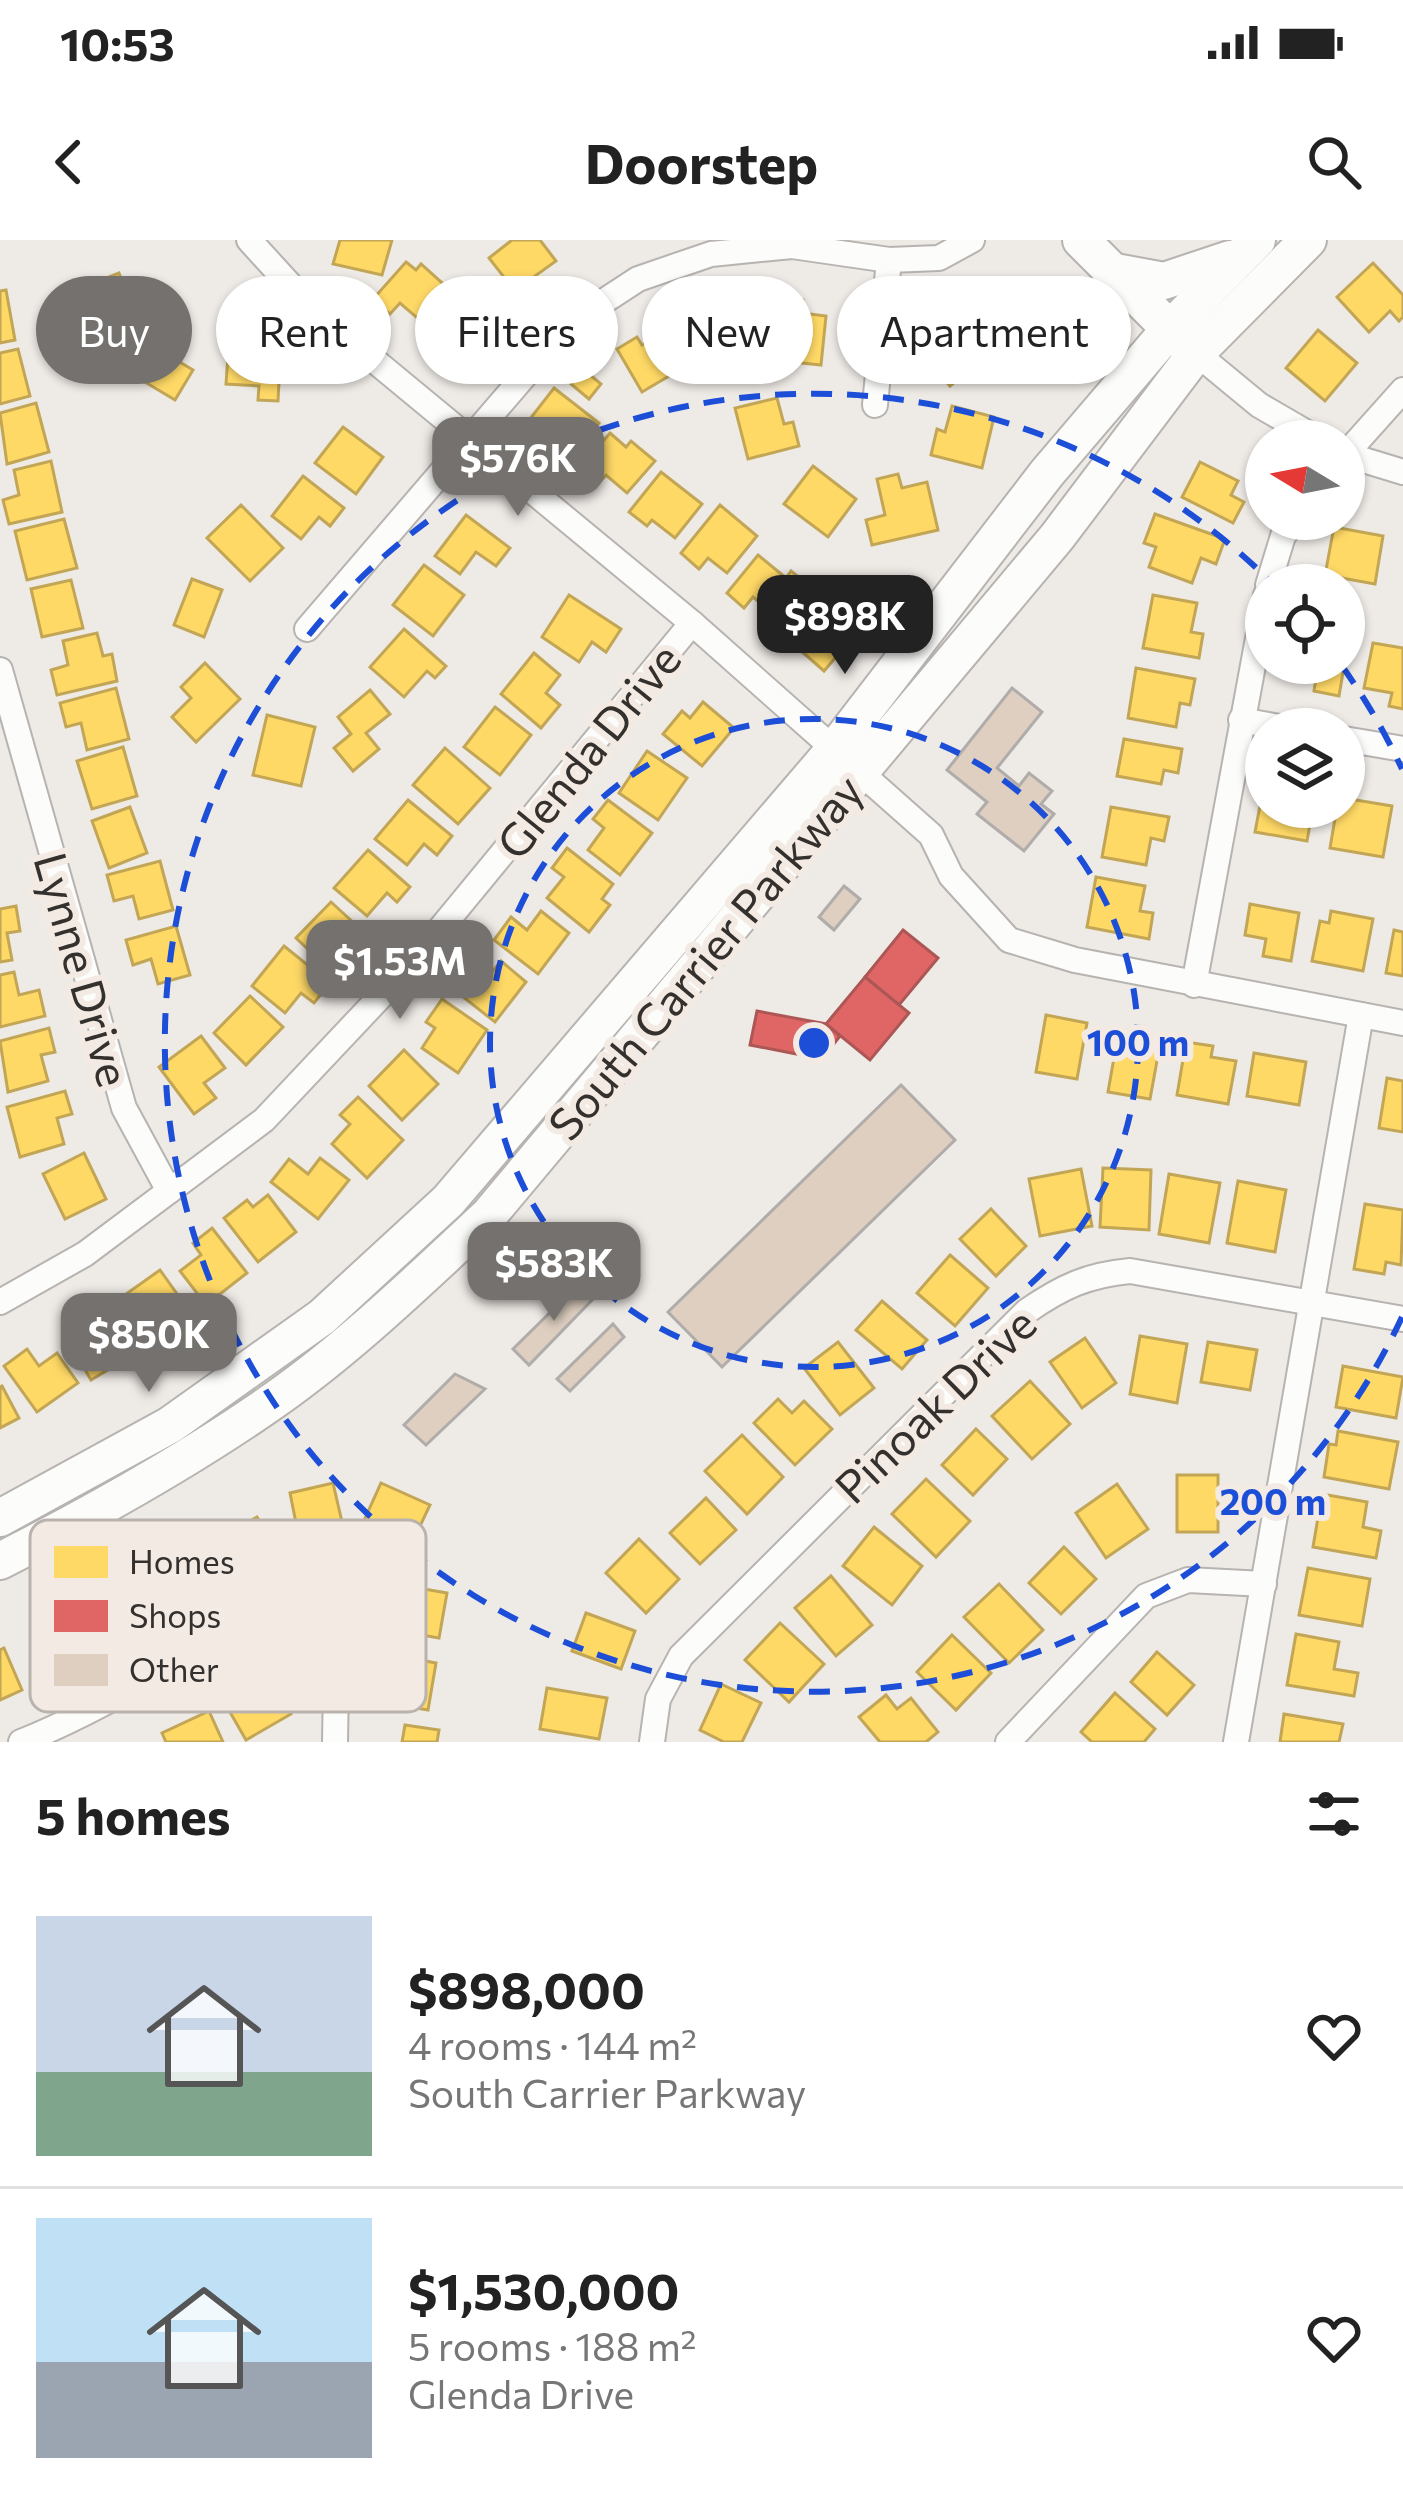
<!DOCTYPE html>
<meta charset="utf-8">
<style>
body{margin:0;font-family:Commissioner,sans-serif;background:#f6f6f6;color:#222;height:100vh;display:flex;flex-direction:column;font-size:45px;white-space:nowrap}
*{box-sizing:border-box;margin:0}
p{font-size:39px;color:#767676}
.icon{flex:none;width:66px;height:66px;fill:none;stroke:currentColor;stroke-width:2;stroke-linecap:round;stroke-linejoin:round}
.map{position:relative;height:1502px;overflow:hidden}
.panel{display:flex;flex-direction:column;background:#fff;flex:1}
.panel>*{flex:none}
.hud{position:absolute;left:36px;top:36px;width:1332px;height:108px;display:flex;gap:24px}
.needle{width:78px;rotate:280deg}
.buttons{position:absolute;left:1245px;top:180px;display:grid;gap:24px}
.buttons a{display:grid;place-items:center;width:120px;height:120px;border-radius:50%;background:#fff;box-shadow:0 3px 9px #0004;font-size:60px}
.price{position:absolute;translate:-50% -102px;padding:0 27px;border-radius:24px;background:#74716e;color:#fff;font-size:39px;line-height:78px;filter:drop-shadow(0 3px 6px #0008)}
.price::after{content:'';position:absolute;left:50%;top:72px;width:36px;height:27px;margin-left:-18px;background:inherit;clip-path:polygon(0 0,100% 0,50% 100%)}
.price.current{background:#222;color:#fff}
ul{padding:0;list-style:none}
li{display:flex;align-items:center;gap:36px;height:300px;padding:0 36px}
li+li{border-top:3px solid #e0e0e0}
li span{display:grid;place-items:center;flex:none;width:336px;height:240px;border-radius:0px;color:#555}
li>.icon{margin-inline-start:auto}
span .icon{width:144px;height:144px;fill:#fffc;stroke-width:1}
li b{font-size:51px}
h2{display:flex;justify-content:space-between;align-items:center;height:144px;padding:0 36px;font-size:51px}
.chip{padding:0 42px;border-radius:54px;background:#fff;box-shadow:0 3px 9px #0004;font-size:42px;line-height:108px}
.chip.current{background:#74716e;color:#fff}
.status{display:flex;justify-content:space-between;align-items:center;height:84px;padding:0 60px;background:#fff;direction:ltr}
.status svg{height:33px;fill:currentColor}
header{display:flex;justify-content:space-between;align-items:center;height:156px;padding:0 36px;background:#fff;font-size:54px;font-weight:700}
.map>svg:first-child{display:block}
</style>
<div class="status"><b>10:53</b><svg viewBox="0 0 49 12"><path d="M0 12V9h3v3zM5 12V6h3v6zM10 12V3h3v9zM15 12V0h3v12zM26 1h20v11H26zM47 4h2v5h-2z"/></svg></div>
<header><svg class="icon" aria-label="back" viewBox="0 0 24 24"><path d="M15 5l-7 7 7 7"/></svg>Doorstep<svg class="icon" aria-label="search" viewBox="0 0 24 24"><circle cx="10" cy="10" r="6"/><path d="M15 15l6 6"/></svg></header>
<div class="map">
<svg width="1403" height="1502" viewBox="0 0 1403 1502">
<rect width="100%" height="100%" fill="#eeeae6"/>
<g fill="#ffd966" stroke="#c2a655" stroke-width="3">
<polygon points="340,0 392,0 382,35 333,24"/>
<polygon points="512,0 540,0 556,21 535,36 541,43 521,59 489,18"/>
<polygon points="406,22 416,30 421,24 451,51 423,83 400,63 390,74 373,59"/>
<polygon points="1373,23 1403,55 1403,77 1399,81 1390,71 1369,92 1337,57"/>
<polygon points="119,33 135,74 102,87 86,46"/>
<polygon points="1020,43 1047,82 1025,97 1020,89 1003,102 973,58 992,45 1000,57"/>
<polygon points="6,50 15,100 0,103 0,51"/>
<polygon points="780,57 803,60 802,73 826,76 821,125 773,120"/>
<polygon points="757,65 760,111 703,114 701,68"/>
<polygon points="455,66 497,101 469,135 427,100"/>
<polygon points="948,74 984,117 950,146 914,102"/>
<polygon points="1318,90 1357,123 1325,161 1286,128"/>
<polygon points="666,91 686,126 642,152 617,109 637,97 642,105"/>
<polygon points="229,101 281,104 278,161 258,160 259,146 226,144"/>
<polygon points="148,103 193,130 175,160 130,133"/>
<polygon points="18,109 30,156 0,164 0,113"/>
<polygon points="583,129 601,144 589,159 571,144"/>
<polygon points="554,148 599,183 570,220 526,184"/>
<polygon points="777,158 784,184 793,182 799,206 748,219 735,168"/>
<polygon points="36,163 49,212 7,224 0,173"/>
<polygon points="952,166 994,177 982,228 931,215 937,189 945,192"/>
<polygon points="343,187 383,217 356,254 315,223"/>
<polygon points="610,193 626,207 631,201 655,221 627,253 606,235 597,245 579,229"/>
<polygon points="51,221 62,272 9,284 3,260 19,255 14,230"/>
<polygon points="1200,222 1238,241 1231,255 1244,262 1233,283 1182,257"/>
<polygon points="813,226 856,259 828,297 784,264"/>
<polygon points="661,232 702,264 675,298 652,280 647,286 629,272"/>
<polygon points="898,234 902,248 927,242 938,290 872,305 866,280 885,275 877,239"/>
<polygon points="303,236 344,268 330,286 319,277 301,299 272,276"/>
<polygon points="241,265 283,308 250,341 207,298"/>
<polygon points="720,265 757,296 727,333 708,318 699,329 681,313"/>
<polygon points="1155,274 1225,299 1216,324 1201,318 1192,343 1149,327 1156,307 1144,303"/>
<polygon points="466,275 510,308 496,326 476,312 460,334 435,316"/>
<polygon points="64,279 77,328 27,340 15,291"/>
<polygon points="1334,287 1383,296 1375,344 1325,335"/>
<polygon points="758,315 786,338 791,331 806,343 778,378 753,357 744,368 727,353"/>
<polygon points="424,325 464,355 433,396 393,365"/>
<polygon points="192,339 222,350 204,397 174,385"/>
<polygon points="71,340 83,388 42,397 31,349"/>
<polygon points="569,355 621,389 606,412 592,402 579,422 542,397"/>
<polygon points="1153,355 1197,363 1191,392 1203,394 1199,418 1143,408"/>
<polygon points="811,359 854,396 824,431 782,394"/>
<polygon points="404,389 446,426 435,438 427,431 404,457 370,427"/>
<polygon points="97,393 103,416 112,414 117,441 57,455 51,430 68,425 63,401"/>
<polygon points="1344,396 1349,397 1339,456 1314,451 1316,438 1301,435 1303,423 1344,423"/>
<polygon points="1373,403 1403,408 1403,469 1389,466 1392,453 1364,448"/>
<polygon points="534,413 560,435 546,453 560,465 541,488 501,454"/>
<polygon points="205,423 240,459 196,502 172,477 191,458 181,447"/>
<polygon points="1136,428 1195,439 1190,465 1180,463 1176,487 1128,478"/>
<polygon points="116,448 129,499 87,510 81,483 66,487 60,463"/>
<polygon points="370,450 390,474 366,493 379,509 353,531 334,508 351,494 338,477"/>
<polygon points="703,462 734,488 702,526 663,494 682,471 690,478"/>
<polygon points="495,467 531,495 500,535 464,507"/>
<polygon points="267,475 315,487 301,546 253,535"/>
<polygon points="1124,499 1182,509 1178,533 1164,530 1161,544 1117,536"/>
<polygon points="123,507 137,556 92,569 77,521"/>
<polygon points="445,508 490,548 458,584 413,545"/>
<polygon points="647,511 687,538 658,580 619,553"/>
<polygon points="1263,550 1266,567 1313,567 1307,601 1255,592"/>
<polygon points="1344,558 1392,566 1383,617 1330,608 1337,567 1344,567"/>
<polygon points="408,560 452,596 437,615 424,604 407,625 375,599"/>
<polygon points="608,560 652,593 620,635 588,610 604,588 593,579"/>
<polygon points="130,567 147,613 109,628 92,581"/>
<polygon points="1111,567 1169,577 1164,601 1151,598 1146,625 1102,617"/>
<polygon points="567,608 613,644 602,659 610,665 589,692 547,658 564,637 552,628"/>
<polygon points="368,610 410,647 397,662 387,653 367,676 334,648"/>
<polygon points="160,621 173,670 139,679 133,656 114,661 107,635"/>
<polygon points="1096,637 1145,646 1140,671 1153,673 1149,699 1087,687"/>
<polygon points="331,662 355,684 340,700 355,715 335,735 296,698"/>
<polygon points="1250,664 1299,673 1291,721 1263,716 1266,699 1245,695"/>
<polygon points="16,666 20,691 7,693 12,720 0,722 0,669"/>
<polygon points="541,671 569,693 538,734 494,700 511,677 527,690"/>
<polygon points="1331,671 1373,679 1363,731 1312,721 1320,681 1329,683"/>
<polygon points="176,686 190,735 158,744 151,719 133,725 126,700"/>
<polygon points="1394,690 1403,692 1403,736 1386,733"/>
<polygon points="284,706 330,743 314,763 301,753 285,773 252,746"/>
<polygon points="501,721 526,742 495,782 453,749 472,724 488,737"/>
<polygon points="14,732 19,755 39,750 45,776 0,787 0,735"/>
<polygon points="250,756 283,787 246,825 214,793"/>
<polygon points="442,759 487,790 458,833 422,808 435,788 426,782"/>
<polygon points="1046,775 1087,783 1077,839 1036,832"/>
<polygon points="49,788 55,812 41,815 48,841 8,852 0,801"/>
<polygon points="1119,789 1145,794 1142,807 1159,810 1150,859 1108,852"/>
<polygon points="201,796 225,828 204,843 216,858 194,874 159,827"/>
<polygon points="1186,802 1213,806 1211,817 1236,821 1228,864 1177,855"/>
<polygon points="404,810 438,844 402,880 369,846"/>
<polygon points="1254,813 1306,822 1299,865 1247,856"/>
<polygon points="1387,838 1403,841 1403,892 1379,888"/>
<polygon points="65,851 72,874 57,878 64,904 20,917 7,867"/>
<polygon points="358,857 403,900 367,938 332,904 350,884 340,875"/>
<polygon points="84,913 106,959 65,979 43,934"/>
<polygon points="320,918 349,940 318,979 271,942 289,919 308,934"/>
<polygon points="1103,928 1151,930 1149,990 1100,987"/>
<polygon points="1081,929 1092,986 1040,996 1029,939"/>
<polygon points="1169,934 1220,943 1209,1003 1159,994"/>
<polygon points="1238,941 1286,950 1275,1012 1227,1003"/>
<polygon points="268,955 296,992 258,1022 224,978 247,960 253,967"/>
<polygon points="1365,964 1403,970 1401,1025 1386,1022 1384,1034 1354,1029"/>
<polygon points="991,969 1026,1006 996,1036 960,999"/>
<polygon points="212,988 247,1033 206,1065 180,1031 201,1015 193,1003"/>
<polygon points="950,1015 988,1048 955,1086 917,1053"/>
<polygon points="160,1030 187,1068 145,1097 119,1059"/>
<polygon points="882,1061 927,1100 902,1129 856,1090"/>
<polygon points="106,1063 136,1113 91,1140 69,1103 92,1089 84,1076"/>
<polygon points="1140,1096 1187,1104 1177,1163 1130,1154"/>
<polygon points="1085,1098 1116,1143 1082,1168 1050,1122"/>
<polygon points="838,1102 874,1148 840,1175 804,1128"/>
<polygon points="1208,1102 1257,1110 1250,1150 1201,1142"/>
<polygon points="27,1109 39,1126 57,1113 78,1143 37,1172 4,1126"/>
<polygon points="1343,1126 1403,1137 1396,1178 1336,1167"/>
<polygon points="1030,1141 1070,1184 1032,1219 992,1176"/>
<polygon points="2,1146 19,1178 0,1188 0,1147"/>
<polygon points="778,1159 792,1173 804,1161 832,1189 795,1225 754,1183"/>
<polygon points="976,1189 1007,1219 973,1255 942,1225"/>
<polygon points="1338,1191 1398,1202 1389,1249 1324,1237 1329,1204 1336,1205"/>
<polygon points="742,1195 783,1237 747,1274 705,1231"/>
<rect x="1177" y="1235" width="41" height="57"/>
<polygon points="926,1239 970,1281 936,1317 892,1274"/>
<polygon points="333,1243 342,1282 298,1293 290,1253"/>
<polygon points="381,1243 430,1265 410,1307 362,1285"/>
<polygon points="1117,1244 1148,1289 1106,1318 1076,1273"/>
<polygon points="1322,1254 1367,1262 1363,1287 1381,1291 1376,1318 1313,1307"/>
<polygon points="706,1258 736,1290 700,1324 670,1293"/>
<polygon points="257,1277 278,1312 237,1336 216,1301"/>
<polygon points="874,1287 922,1326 892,1365 843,1326"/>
<polygon points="639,1299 679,1339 646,1373 606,1333"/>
<polygon points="1064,1307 1096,1339 1061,1374 1029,1343"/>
<polygon points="1308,1328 1370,1339 1362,1386 1299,1375"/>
<polygon points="831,1336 872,1385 836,1416 795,1368"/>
<polygon points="999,1344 1043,1390 1009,1423 964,1377"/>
<polygon points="407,1346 447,1353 439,1398 399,1391"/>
<polygon points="586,1373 635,1391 621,1429 572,1411"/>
<polygon points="780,1383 824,1424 789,1462 745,1420"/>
<polygon points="1296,1394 1339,1402 1334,1429 1358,1433 1354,1456 1287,1445"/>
<polygon points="952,1395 991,1433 956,1470 917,1432"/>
<polygon points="397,1404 417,1408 415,1419 436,1423 428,1470 387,1463"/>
<polygon points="4,1408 22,1450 0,1460 0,1410"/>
<polygon points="1157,1412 1194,1445 1167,1475 1131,1442"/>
<polygon points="269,1434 291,1474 246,1500 223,1460"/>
<polygon points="721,1444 761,1463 742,1502 724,1502 700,1490"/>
<polygon points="547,1448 607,1458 599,1499 540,1489"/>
<polygon points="1115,1453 1155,1489 1144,1502 1092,1502 1081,1492"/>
<polygon points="886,1455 897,1469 911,1458 938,1492 926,1502 880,1502 859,1477"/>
<polygon points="209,1471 223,1502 166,1502 162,1493"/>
<polygon points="1284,1474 1343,1484 1339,1502 1280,1502"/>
<polygon points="405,1485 439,1490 437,1502 402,1502"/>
</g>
<g fill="#e06666" stroke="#ac5655" stroke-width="3">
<polygon points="903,690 938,718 899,765 865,737"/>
<polygon points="865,737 909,773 870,820 826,784"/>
<polygon points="757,771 826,784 840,796 822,819 750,805"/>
</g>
<g fill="#decfc1" stroke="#afacaa" stroke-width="3">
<polygon points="1012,448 1042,472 997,528 1019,546 1029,533 1052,551 1041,564 1054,574 1024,611 977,574 987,562 947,530"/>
<polygon points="844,646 860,659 834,690 819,677"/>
<polygon points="901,845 955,900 722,1127 668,1072"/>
<polygon points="581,1042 595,1057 529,1125 513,1109"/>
<polygon points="613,1084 624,1097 570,1151 557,1139"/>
<polygon points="455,1134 485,1149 426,1205 404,1185"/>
</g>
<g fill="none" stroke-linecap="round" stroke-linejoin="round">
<g stroke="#b6b3b0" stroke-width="28">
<g id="minor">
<polyline points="249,0 312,69 692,383 931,595 951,636 1009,700 1075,720 1403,783"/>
<polyline points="1196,113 1259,165 1321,201"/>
<polyline points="875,165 889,20"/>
<polyline points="1344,214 1403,232"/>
<polyline points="1344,216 1403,150"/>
<polyline points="1268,345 1283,296 1296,279"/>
<polyline points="307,389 569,84 638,39 711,14 792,6 889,20 939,18 972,0"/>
<polyline points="0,430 124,868 169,951"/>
<polyline points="1241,480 1290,489"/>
<polyline points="1344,499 1403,509"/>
<polyline points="1194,745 1266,355"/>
<polyline points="0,1062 85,1014 264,880 413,722 692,383"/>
<path d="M21,1502C118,1463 205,1400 304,1366L337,1387L335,1502"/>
<path d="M652,1502L658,1459L681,1416L1027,1071C1062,1047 1087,1035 1130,1031L1403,1079"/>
<polyline points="1008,1502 1146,1356 1188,1340 1264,1344"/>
<polyline points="1236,1502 1361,775"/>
</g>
</g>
<g stroke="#b6b3b0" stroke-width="40">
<g id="secondary">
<polyline points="1081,0 1184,103"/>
<polyline points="1110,31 1164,41 1230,19"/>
<polyline points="0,1278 170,1185 322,1077 448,961 834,510 1047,233 1169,90 1257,0"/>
<path d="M0,1321C90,1275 180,1225 263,1168C344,1113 417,1042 488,976L1057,297L1196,113L1308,0"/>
</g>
</g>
<use href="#minor" stroke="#fcfcfb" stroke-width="24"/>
<use href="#secondary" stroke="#fcfcfb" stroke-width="36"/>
</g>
<g fill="none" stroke="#1d4ed8" stroke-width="6" stroke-dasharray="21 15">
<circle cx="814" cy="803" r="324"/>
<path d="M1402 1077A649 649 0 1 1 1273 344M1342 426A649 649 0 0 1 1402 529"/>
</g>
<g text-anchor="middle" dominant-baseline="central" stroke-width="12" stroke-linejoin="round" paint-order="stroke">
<g font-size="45" fill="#33302e" stroke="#f2eae3">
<text transform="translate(587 510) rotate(-51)">Glenda Drive</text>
<text transform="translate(704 716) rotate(-50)">South Carrier Parkway</text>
<text transform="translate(84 729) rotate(74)">Lynne Drive</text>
<text transform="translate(934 1164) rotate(-44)">Pinoak Drive</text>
</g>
</g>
<rect x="30" y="1280" width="396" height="192" rx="18" fill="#f2eae3" stroke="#b9b2ad" stroke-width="3"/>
<rect x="54" y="1306" width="54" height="32" fill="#ffd966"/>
<rect x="54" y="1360" width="54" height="32" fill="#e06666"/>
<rect x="54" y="1414" width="54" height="32" fill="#decfc1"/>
<g font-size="33" fill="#33302e">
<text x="129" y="1334">Homes</text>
<text x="129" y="1388">Shops</text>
<text x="129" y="1442">Other</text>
</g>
<circle cx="814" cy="803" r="18" fill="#1d4ed8" stroke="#f2eae3" stroke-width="6"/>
<g font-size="36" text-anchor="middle" font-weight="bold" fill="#1d4ed8" stroke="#f2eae3" stroke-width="12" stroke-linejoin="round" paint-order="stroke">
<text x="1138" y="816">100 m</text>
<text x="1273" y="1275">200 m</text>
</g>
</svg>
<div class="buttons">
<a><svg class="needle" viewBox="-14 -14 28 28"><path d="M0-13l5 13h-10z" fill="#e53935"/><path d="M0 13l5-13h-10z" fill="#767676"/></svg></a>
<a><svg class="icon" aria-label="locate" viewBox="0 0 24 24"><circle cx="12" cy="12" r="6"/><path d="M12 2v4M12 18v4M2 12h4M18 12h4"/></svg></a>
<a><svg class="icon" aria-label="layers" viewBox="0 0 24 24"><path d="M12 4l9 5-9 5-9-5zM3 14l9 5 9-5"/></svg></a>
</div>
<b class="price" style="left:518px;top:279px">$576K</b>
<b class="price current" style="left:845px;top:437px">$898K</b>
<b class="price" style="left:400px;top:782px">$1.53M</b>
<b class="price" style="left:554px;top:1084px">$583K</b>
<b class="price" style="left:149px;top:1155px">$850K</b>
<div class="hud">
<a class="chip current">Buy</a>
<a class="chip">Rent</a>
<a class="chip">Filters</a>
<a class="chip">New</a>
<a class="chip">Apartment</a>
</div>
</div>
<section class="panel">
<h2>5 homes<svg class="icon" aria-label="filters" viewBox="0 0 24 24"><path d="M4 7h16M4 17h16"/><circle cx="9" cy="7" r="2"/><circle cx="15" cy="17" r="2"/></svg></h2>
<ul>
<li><span style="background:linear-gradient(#c9d6e8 65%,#7fa58c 0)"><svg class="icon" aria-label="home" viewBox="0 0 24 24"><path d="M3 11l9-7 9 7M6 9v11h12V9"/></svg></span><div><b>$898,000</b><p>4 rooms · 144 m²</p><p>South Carrier Parkway</p></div><svg class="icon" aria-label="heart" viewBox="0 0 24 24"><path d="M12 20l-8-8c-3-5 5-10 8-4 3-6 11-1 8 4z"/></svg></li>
<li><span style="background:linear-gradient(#bfe0f5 60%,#9aa5b1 0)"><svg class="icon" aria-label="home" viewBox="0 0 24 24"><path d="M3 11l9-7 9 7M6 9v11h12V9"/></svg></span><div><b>$1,530,000</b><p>5 rooms · 188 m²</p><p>Glenda Drive</p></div><svg class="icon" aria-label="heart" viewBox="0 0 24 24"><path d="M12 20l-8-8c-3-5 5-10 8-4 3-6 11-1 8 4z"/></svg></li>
</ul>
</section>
